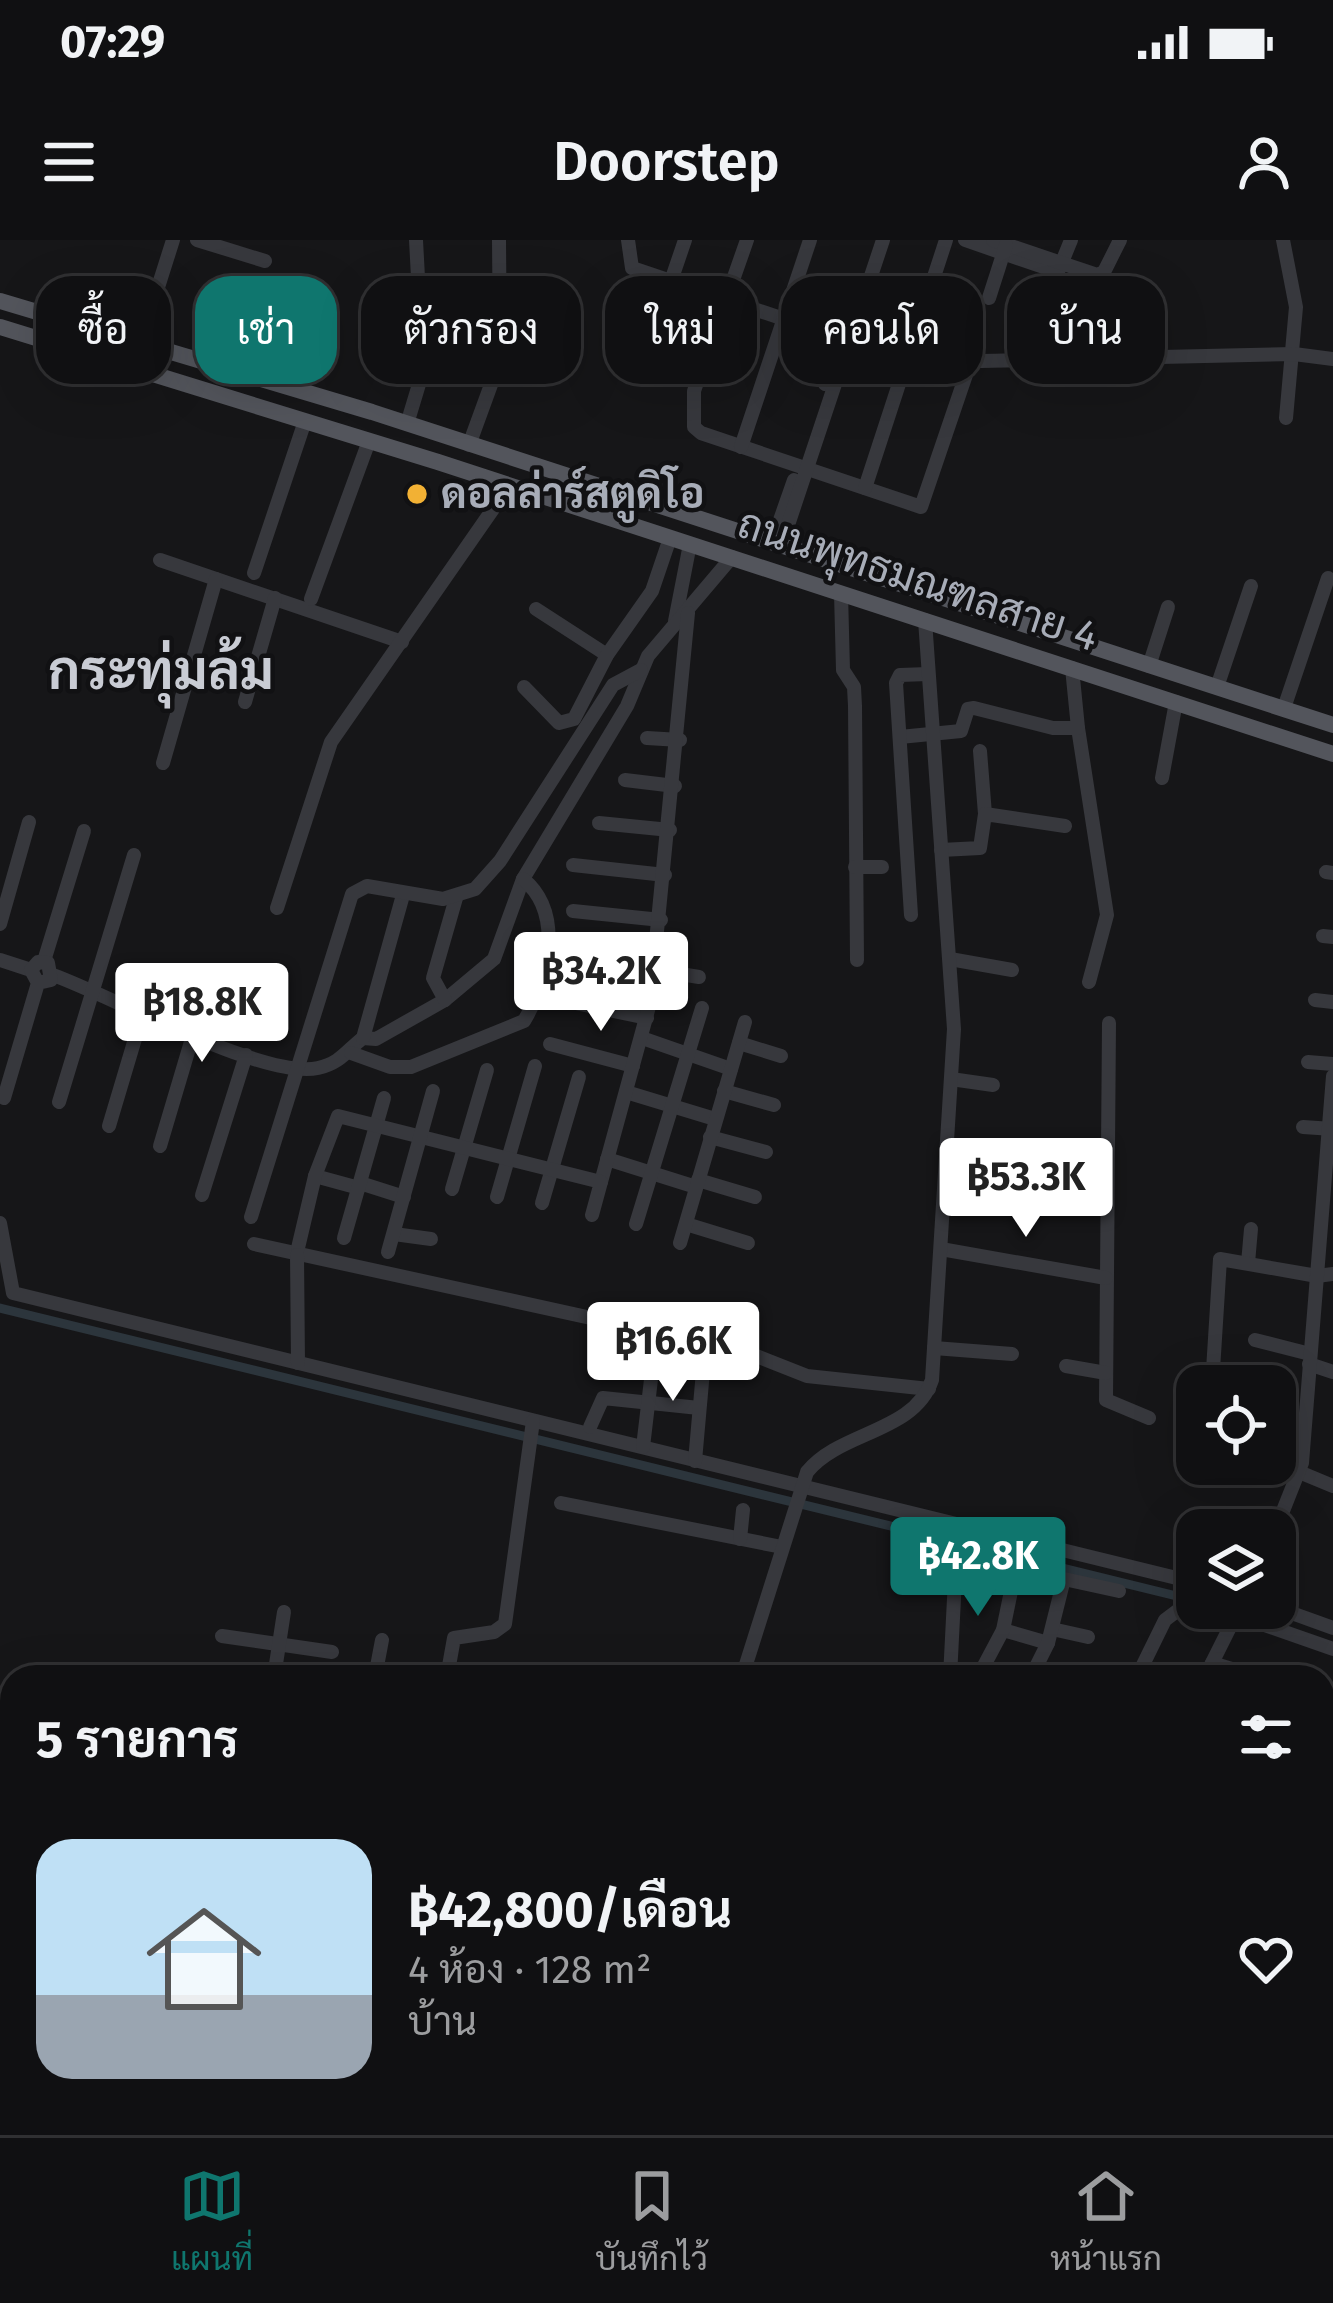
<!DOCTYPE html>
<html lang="th">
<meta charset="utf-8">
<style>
body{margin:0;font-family:"Fira Sans",Sarabun,sans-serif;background:#19191b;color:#f1f3f6;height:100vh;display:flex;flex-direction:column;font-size:45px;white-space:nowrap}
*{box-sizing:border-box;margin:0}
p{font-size:39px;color:#9c9d9f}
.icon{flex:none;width:66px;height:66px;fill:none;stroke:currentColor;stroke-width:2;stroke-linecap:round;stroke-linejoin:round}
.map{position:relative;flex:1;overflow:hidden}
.details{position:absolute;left:0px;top:1425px;width:1335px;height:471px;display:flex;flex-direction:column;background:#101012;border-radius:36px 36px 0 0;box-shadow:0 12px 48px #0002,0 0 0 3px #303032}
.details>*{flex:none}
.hud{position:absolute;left:36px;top:36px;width:1263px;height:108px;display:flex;gap:24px}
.controls{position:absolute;left:1176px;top:1125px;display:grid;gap:24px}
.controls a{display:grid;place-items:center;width:120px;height:120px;border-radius:24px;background:#101012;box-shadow:0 12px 48px #0002,0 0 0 3px #303032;font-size:60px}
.price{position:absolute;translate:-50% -102px;padding:0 27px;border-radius:12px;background:#fff;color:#222;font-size:39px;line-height:78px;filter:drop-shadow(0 3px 6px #0008)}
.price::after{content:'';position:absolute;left:50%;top:72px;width:36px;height:27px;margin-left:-18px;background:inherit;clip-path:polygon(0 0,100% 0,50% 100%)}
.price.selected{background:#0f766e;color:#fff}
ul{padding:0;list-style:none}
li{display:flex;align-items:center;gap:36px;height:300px;padding:0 36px}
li+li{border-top:3px solid #303032}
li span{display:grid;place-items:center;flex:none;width:336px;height:240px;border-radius:36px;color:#555}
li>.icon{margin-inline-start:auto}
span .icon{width:144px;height:144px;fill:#fffc;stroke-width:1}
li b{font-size:51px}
h2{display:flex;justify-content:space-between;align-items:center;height:144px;padding:0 36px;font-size:51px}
.chip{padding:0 42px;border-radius:36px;background:#101012;box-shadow:0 12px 48px #0002,0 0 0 3px #303032;font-size:42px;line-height:108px}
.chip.selected{background:#0f766e;color:#fff}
.status{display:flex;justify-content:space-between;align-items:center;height:84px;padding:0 60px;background:#101012;direction:ltr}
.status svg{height:33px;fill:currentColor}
header{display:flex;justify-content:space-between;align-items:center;height:156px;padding:0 36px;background:#101012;font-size:54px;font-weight:600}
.tab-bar{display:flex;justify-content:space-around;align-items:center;height:168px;border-top:3px solid #303032;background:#101012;font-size:33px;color:#9c9d9f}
.tab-bar a{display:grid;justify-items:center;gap:6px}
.tab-bar .selected{color:#0f766e}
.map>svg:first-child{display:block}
</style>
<div class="status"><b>07:29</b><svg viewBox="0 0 49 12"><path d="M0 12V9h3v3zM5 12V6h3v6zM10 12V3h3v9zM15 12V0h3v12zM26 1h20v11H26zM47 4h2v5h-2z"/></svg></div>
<header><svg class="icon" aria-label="menu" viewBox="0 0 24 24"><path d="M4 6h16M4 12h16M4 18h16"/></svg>Doorstep<svg class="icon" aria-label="person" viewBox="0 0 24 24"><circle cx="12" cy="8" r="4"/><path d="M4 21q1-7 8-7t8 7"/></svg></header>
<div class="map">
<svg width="1333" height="1895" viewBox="0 0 1333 1895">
<rect width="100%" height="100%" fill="#161618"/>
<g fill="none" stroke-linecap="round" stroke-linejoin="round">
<polyline stroke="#2c353c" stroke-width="9" points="0,1068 1197,1361"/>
<g stroke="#37383d" stroke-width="14">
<polyline points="197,0 265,21"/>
<polyline points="628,0 632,28 963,139"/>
<polyline points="747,0 694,151 694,187 701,193 921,267 969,126"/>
<polyline points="965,0 1058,32 1071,0"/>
<polyline points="993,0 1097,35 1104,32 1120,0"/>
<polyline points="1283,0 1296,67 1286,178"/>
<polyline points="671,41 685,0"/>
<polyline points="989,58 1006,5"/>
<polyline points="140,104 173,0"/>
<polyline points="981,121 1294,114 1333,119"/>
<polyline points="825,144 854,57"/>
<polyline points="407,184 423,131 416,0"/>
<polyline points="469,205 500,120 499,0"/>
<polyline points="741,207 810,0"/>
<polyline points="865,248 946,0"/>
<polyline points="772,303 794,240"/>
<polyline points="781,306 883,0"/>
<polyline points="160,320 402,402"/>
<polyline points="254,333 305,181"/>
<polyline points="841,353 843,430 854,447 855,466 857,720"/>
<polyline points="311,359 369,201"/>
<polyline points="536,369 607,415"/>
<polyline points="675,381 690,304"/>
<polyline points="1149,426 1168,367"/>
<polyline points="524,447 559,483 574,479 607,415 652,351 670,298"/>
<polyline points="1217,447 1251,346"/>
<polyline points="245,462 275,358"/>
<polyline points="1284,468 1328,338"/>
<polyline points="1078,488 1107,675 1089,742"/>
<polyline points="900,497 961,491 968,469 974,468 1053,488 1078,488 1072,428"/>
<polyline points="647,498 680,500"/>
<polyline points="980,511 985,574"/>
<polyline points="163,523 216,339"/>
<polyline points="1162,538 1176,462"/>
<polyline points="625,540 675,546"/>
<polyline points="599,583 670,590"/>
<polyline points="941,610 980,608 985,574 1065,586"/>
<polyline points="573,625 665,635"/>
<polyline points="855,627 882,627"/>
<polyline points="1326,632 1333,633"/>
<polyline points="277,668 331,502 509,246"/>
<polyline points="573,671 661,680"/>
<polyline points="911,675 896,443 900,435 928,434"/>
<polyline points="0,684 29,582"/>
<polyline points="1323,696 1333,697"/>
<polyline points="582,718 699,737"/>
<polyline points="950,719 1012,730"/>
<polyline points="0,720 31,730"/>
<polyline points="44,721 84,591"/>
<path d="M53,735C112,756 264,840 318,828C341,823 347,810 363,798L376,799L445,760L494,719L523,639L627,466L648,416L732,317"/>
<polyline points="445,760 433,738 456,658"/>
<polyline points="1315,760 1333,762"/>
<polyline points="566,761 647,778"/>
<polyline points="1109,783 1106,1160 1149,1178"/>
<polyline points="363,798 403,655"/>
<polyline points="642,798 731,829"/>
<polyline points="739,803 781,816"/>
<polyline points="550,804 633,826"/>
<path d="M351,813L390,827H411L524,781C548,742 565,673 523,639"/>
<polyline points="1308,822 1333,824"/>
<polyline points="951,839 993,845"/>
<polyline points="724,851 774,865"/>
<polyline points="626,852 715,879"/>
<polyline points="4,858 38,743 31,730 38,722 48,723 51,740 38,743"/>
<polyline points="59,862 134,615"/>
<polyline points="109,886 143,772"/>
<polyline points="1303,887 1333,889"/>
<polyline points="710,897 766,912"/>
<polyline points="160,906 193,795"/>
<polyline points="607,919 696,947"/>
<polyline points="315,936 359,948"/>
<polyline points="698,940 755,957"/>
<polyline points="601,942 650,763 688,373"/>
<polyline points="360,943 404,957"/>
<polyline points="452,949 487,830"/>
<polyline points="202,955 246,815"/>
<polyline points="497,957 535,826"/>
<polyline points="542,963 579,837"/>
<polyline points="251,977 352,654 367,646 443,659 475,649 500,621 613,445 641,430"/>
<polyline points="0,983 13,1053 1197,1343"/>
<polyline points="636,984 702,768"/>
<polyline points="686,984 748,1003"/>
<polyline points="394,994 431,999"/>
<polyline points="344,998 384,858"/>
<polyline points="680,1003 745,782"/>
<polyline points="254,1004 746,1112 807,1136 929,1149"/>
<polyline points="298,1008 315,936 338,876 601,942 592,975"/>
<polyline points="941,1009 1106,1038"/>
<polyline points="388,1012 433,851"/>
<polyline points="297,1015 298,1123"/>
<polyline points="1248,1023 1251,989"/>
<polyline points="1255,1100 1310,1114"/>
<polyline points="934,1108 1012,1114"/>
<polyline points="1309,1124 1333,1132"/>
<polyline points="1066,1126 1106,1133"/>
<polyline points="1212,1146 1220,1019 1317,1036 1333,1034"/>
<polyline points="590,1187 603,1158 699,1168"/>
<polyline points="643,1207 654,1114"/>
<polyline points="695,1221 704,1120"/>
<polyline points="1275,1222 1333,1246"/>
<polyline points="561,1263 782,1307"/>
<polyline points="1275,1291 1302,1223 1333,836"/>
<polyline points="740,1299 743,1270"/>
<polyline points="1275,1367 1333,1388"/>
<polyline points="1052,1389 1088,1397"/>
<polyline points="1003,1390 1048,1403"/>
<polyline points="222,1396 332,1412"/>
<polyline points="1212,1423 1258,1437"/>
<polyline points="274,1437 284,1372"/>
<polyline points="375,1437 382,1400"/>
<polyline points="447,1437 454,1398 494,1392 505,1384 533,1181"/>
<path d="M742,1437L807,1232C840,1191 914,1193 932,1140L954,789L925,380"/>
<polyline points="950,1437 956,1319"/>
<polyline points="978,1437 1003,1390 1016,1327"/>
<polyline points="1031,1437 1048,1403 1064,1339 1119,1351"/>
<polyline points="1137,1437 1165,1380 1181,1368 1236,1375 1333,1409"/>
<polyline points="1205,1437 1237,1373"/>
<polyline points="1323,1458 1333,1461"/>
<polyline points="333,1884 356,1895"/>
<polyline points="404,1884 430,1895"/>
<polyline points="1054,1884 1061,1891 1095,1895"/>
<polyline points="388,1895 393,1884"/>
<polyline points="818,1895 821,1884"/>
<polyline points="889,1895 892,1884"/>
<polyline points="971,1895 974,1884"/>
</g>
<g stroke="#53555c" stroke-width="16">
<polyline points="0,61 372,172 1333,485"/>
<polyline points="0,87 438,222 1333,514"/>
</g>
</g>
<circle fill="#f2b134" stroke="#111113" stroke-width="4.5" cx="417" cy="254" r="12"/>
<g text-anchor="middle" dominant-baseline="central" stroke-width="9" stroke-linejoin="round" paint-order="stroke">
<g font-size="42" font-weight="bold" fill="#a8adb8" stroke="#111113" text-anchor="start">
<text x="441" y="254">ดอลล่าร์สตูดิโอ</text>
</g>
<g font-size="42" fill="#a8adb8" stroke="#111113">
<text transform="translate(918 340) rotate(18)">ถนนพุทธมณฑลสาย 4</text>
</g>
<g font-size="54" font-weight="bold" fill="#c9ccd4" stroke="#111113">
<text x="161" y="431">กระทุ่มล้ม</text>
</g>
</g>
</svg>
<div class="controls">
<a><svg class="icon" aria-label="locate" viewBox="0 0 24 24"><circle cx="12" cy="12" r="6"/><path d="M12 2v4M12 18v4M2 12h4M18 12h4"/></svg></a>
<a><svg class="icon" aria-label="layers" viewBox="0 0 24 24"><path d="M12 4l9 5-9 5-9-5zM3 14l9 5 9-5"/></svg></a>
</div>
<b class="price" style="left:601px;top:794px">฿34.2K</b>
<b class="price" style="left:202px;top:825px">฿18.8K</b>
<b class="price" style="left:1026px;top:1000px">฿53.3K</b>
<b class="price" style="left:673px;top:1164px">฿16.6K</b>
<b class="price selected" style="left:978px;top:1379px">฿42.8K</b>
<div class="hud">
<a class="chip">ซื้อ</a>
<a class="chip selected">เช่า</a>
<a class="chip">ตัวกรอง</a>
<a class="chip">ใหม่</a>
<a class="chip">คอนโด</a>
<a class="chip">บ้าน</a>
</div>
<section class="details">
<h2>5 รายการ<svg class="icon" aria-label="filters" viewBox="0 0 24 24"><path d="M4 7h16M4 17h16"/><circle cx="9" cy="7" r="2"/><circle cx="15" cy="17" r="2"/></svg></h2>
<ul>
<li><span style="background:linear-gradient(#bfe0f5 65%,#9aa5b1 0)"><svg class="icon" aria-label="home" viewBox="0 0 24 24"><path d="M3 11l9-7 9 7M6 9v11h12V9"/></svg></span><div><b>฿42,800/เดือน</b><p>4 ห้อง · 128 m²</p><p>บ้าน</p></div><svg class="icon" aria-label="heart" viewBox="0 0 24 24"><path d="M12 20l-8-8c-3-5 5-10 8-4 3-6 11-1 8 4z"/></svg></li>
</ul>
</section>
</div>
<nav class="tab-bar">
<a class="selected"><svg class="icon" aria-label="map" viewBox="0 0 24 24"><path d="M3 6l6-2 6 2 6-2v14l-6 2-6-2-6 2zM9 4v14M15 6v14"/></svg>แผนที่</a>
<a><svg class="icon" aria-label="saved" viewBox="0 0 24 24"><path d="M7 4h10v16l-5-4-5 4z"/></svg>บันทึกไว้</a>
<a><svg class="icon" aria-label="home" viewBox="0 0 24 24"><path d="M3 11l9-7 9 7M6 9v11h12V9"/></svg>หน้าแรก</a>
</nav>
